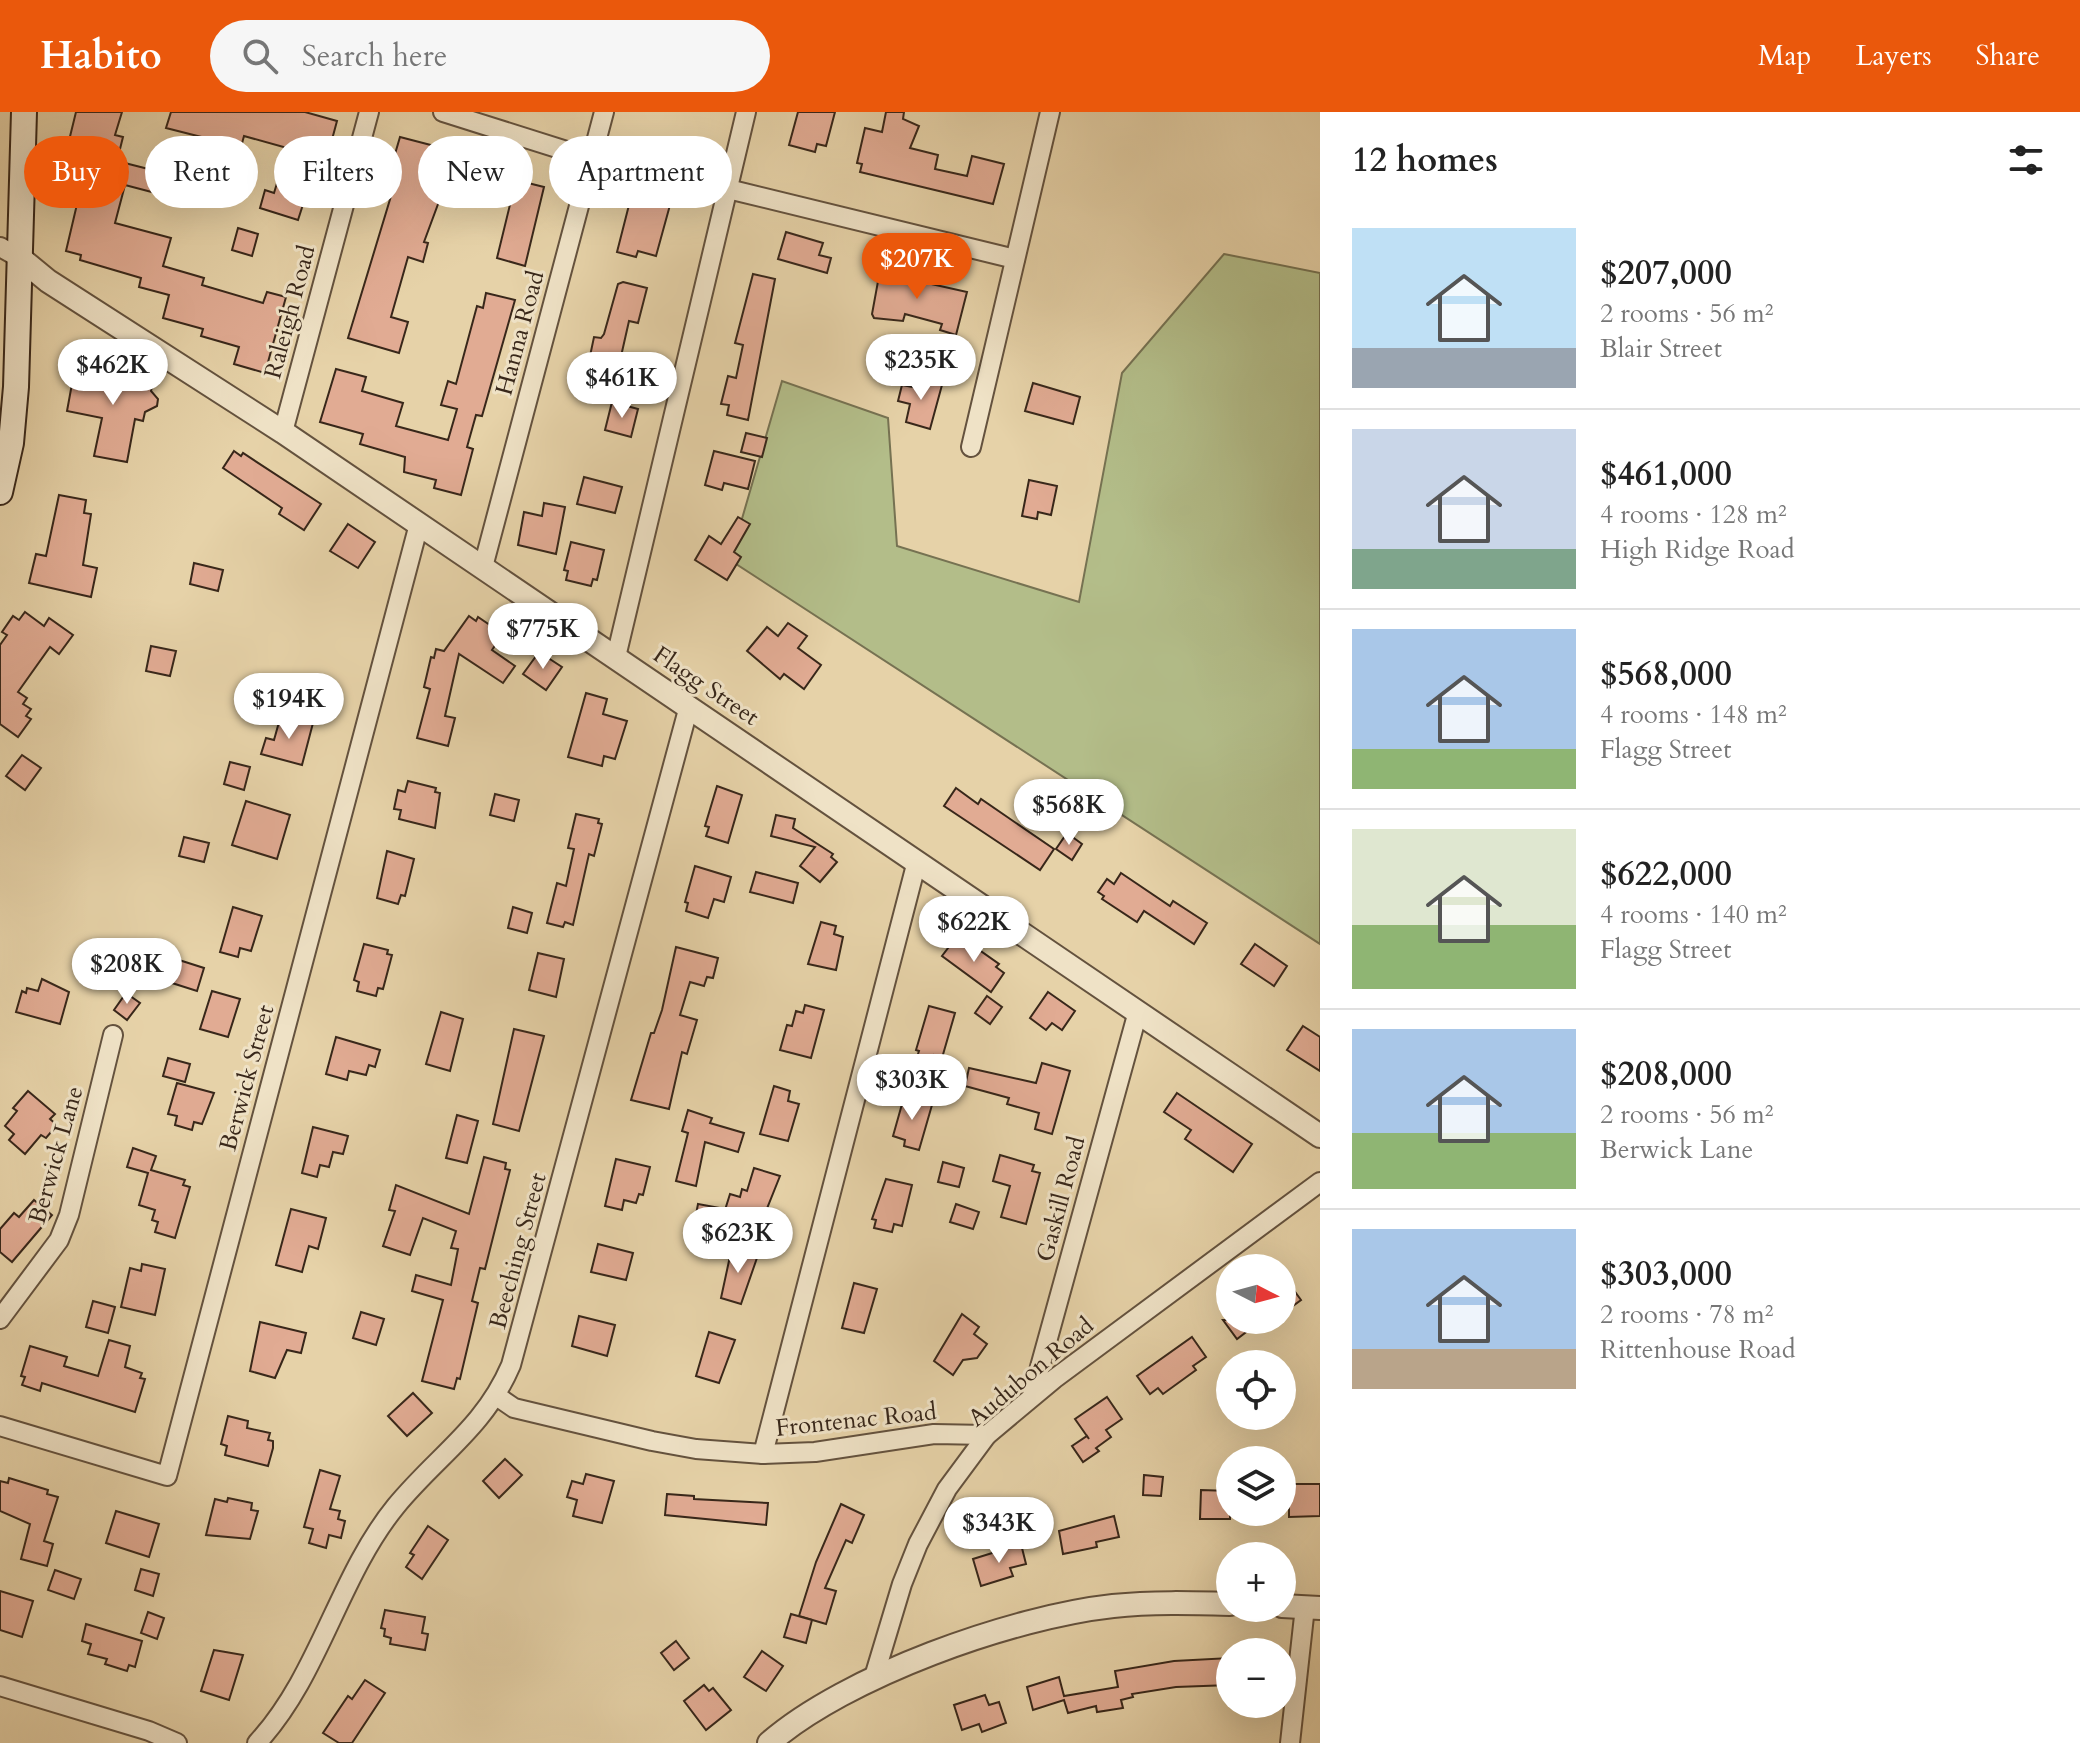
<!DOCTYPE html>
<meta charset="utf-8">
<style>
body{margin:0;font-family:Cardo,serif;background:#f6f6f6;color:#222;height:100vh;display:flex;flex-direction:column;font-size:30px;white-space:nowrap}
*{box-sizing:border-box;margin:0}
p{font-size:26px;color:#767676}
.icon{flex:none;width:44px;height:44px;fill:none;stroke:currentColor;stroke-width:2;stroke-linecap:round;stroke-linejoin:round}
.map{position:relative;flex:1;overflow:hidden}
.panel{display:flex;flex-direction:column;background:#fff;width:760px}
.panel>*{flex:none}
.banner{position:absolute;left:24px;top:24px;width:760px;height:72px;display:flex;gap:16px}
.needle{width:52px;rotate:96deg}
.controls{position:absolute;left:1216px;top:1142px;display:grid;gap:16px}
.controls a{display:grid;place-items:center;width:80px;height:80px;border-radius:50%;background:#fff;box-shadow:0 8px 32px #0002;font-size:40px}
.price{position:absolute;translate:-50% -68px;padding:0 18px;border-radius:28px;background:#fff;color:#222;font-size:26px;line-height:52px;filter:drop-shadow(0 2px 4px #0008)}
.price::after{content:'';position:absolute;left:50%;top:48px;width:24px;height:18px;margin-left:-12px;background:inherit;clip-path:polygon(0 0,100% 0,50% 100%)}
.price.active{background:#ea580c;color:#fff}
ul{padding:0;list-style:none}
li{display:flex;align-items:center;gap:24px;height:200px;padding:0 32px}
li+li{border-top:2px solid #e0e0e0}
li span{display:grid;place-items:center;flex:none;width:224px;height:160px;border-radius:0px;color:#555}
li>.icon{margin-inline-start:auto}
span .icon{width:96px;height:96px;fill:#fffc;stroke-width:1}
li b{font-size:34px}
h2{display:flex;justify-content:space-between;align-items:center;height:96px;padding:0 32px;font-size:34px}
.tag{padding:0 28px;border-radius:36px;background:#fff;box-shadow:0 8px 32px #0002;font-size:28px;line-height:72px}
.tag.active{background:#ea580c;color:#fff}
header{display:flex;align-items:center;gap:48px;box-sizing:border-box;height:112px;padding:0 40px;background:#ea580c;color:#fff}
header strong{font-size:38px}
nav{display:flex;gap:44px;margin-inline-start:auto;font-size:28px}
.search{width:560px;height:72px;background:#f6f6f6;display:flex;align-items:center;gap:20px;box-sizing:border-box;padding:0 28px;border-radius:44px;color:#767676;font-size:30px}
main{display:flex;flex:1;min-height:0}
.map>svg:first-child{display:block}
</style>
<header>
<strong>Habito</strong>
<div class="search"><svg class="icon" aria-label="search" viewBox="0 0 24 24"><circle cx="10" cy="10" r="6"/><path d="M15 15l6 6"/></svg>Search here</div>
<nav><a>Map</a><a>Layers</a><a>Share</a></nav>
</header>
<main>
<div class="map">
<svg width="1320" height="1631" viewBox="0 0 1320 1631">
<rect width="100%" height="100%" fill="#e6d2a8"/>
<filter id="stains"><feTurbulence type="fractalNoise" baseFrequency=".0025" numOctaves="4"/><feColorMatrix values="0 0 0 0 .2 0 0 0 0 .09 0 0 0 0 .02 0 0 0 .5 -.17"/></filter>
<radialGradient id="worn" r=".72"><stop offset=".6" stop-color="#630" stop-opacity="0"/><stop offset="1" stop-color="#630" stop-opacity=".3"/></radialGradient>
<polygon fill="#b3bd89" stroke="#767252" stroke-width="2" points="1224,142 1320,161 1320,832 730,448 782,269 888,306 897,434 1079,490 1122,261"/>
<g fill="#e1ab93" stroke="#38271a" stroke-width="2">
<polygon points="76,0 122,0 115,23 123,25 117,49 168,62 163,83 125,73 115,111 171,126 163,154 204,166 202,173 263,191 267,180 286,185 265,261 234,252 239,235 201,224 203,217 163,206 169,183 139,175 141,166 80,148 81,143 66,139 86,54 64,49"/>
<polygon points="171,0 305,0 337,9 320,72 297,65 305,41 244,24 241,35 166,16"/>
<polygon points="798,0 835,0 826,34 817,32 815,40 789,33"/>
<polygon points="886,0 904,0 903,7 919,14 910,36 938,43 935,57 967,64 972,44 1004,52 993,92 860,60 862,52 857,51 865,16 882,20"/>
<polygon points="400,25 473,44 462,81 444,76 424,130 428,131 423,150 408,145 391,205 408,210 399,241 348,226 398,61 390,59"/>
<polygon points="642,42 681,53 656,144 638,139 636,145 617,140"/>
<polygon points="278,68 308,77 298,108 260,96 265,78 274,81"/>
<polygon points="516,68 544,75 525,154 497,146"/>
<polygon points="238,116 258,122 252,144 232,138"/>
<polygon points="786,120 823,131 819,143 831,146 827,161 778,147"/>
<polygon points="881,153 902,159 900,165 967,180 956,223 940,218 942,212 905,202 903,209 874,206 872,202"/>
<polygon points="753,162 775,167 748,308 727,303 729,293 721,292 728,264 736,266 743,233 735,231"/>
<polygon points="623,170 647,176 638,211 629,209 617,262 594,256 596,246 590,244 594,225 601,226 604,222 618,172"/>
<polygon points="486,181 515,188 482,304 476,303 467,335 473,337 461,383 434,376 436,368 404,360 405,345 360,332 363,322 320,310 336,257 366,265 362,279 403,291 396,314 448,328 457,297 441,293 448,269 456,272 477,194 483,196"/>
<polygon points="132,256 155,260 151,279 158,287 157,294 145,300 143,309 135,307 127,350 94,344 102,306 67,299 74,261 85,263 86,258 130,267"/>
<polygon points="915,266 942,273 930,317 906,310 910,292 898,289 902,273 913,275"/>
<polygon points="1033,271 1080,285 1073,312 1025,299"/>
<polygon points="612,290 638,297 631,325 605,318"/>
<polygon points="746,321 767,326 762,345 741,340"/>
<polygon points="234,339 241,344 243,341 321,392 304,418 279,402 282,396 223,356"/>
<polygon points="714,339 755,349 748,377 724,371 722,378 705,373"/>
<polygon points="584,365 622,375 615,401 577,392"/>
<polygon points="1029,368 1057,374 1051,403 1038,400 1037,407 1022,404"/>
<polygon points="59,383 86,388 84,401 91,402 83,453 97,456 91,485 29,471 36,442 46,444"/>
<polygon points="544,391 565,395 556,442 518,433 524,400 542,404"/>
<polygon points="738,405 750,412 734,440 741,445 727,468 695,448 709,424 721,432"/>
<polygon points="348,412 375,430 358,456 330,439"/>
<polygon points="571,430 604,438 597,468 593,467 591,474 566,468 568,459 564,458"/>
<polygon points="194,451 223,458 218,479 190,472"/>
<polygon points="25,500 44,514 49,506 73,523 59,542 50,535 18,580 27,586 23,592 31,597 26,604 31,607 18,625 0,612 0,533 7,523 2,520 13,504 19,508"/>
<polygon points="469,504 476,509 478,505 503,522 492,538 515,554 503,571 459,542 445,604 455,606 448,634 417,626 430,577 424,575 431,545 434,546 436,537 444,539"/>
<polygon points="788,511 807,524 798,536 821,553 804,577 784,562 780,567 747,539 767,515 778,524"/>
<polygon points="151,534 176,539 170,564 146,559"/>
<polygon points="539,540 562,555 546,578 523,562"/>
<polygon points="586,581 607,587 603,602 627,609 615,647 604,644 602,654 568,645"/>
<polygon points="281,603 313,611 302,653 261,642 266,626 274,628"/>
<polygon points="22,643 41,656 25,678 6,664"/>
<polygon points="230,650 250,655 244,678 224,672"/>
<polygon points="408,669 436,676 435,680 440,681 435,716 399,707 401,698 394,697 398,678 405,680"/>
<polygon points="717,674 742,683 728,731 706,724 709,715 705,714"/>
<polygon points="956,676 978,692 981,687 1054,737 1040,758 944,694"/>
<polygon points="495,682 519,688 514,709 490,703"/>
<polygon points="246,689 290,703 277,747 232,733"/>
<polygon points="576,702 599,707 598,711 602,712 594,744 589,742 573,813 565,810 563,815 547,811 557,771 566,774 574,737 568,736"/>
<polygon points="776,703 795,707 793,716 833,742 831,745 837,750 820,770 800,754 815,735 771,724"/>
<polygon points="1067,721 1082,732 1072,748 1056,737"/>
<polygon points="184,725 209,731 204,750 179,744"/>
<polygon points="387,739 414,747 405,784 401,783 398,792 377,786"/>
<polygon points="695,754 731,765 724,790 714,787 708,806 686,799 688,791 685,790"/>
<polygon points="756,760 798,771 793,791 750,780"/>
<polygon points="1121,761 1170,794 1173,789 1207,811 1194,832 1144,799 1137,810 1102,787 1104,784 1098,780 1107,767 1114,772"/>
<polygon points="233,795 262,804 251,839 240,836 238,845 220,840"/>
<polygon points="513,795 532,801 527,821 508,816"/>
<polygon points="821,810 836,814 834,822 843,825 836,858 808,852"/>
<polygon points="955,827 962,832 965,828 999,852 996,855 1004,861 991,880 942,844"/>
<polygon points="364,832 388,838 387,842 392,843 383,877 378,876 376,884 357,879 359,870 354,868"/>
<polygon points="1255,832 1287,854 1274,874 1241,852"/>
<polygon points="676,835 718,846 713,866 707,865 704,874 690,870 680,903 697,908 687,942 682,940 669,997 631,988 651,921 654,921 662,898"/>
<polygon points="538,841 564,847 556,885 529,878"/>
<polygon points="179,848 204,856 197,879 172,871"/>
<polygon points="42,867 69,880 60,912 16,900 22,879 26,881 27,876 38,879"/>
<polygon points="212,879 240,887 228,925 200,917"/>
<polygon points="1048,880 1075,899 1062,918 1052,911 1046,918 1030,906"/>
<polygon points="126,881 140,891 127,908 114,898"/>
<polygon points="987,884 1002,895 990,912 975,901"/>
<polygon points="805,893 824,898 811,946 780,938 787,913 792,914 796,899 803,901"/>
<polygon points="929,894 955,901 942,946 934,943 932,953 916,948 919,939 916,938"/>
<polygon points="441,900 463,907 450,959 426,952"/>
<polygon points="1303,914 1320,925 1320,959 1287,938"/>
<polygon points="514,917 544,924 519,1019 493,1012"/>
<polygon points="336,925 380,938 375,955 369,953 366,963 349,959 347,968 326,962"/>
<polygon points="168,946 190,952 185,970 163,964"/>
<polygon points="1042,951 1070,959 1052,1022 1035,1017 1039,1001 1007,992 1009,986 965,974 969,956 1036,971"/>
<polygon points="177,971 214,981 202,1012 194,1010 192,1018 175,1013 177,1004 168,1002"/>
<polygon points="774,974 790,979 788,989 799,992 788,1029 760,1022"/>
<polygon points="28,979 55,1002 50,1007 57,1013 46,1026 41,1023 25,1042 9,1028 14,1022 5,1014 17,999 13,996"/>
<polygon points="1177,981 1252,1032 1233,1060 1185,1027 1191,1018 1164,1000"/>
<polygon points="904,985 932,993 919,1038 904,1034 905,1028 893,1024"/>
<polygon points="688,998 712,1006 710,1011 744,1021 738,1040 705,1030 696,1074 676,1069 688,1021 682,1019"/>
<polygon points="457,1003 478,1009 467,1051 446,1046"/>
<polygon points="313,1015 348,1024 343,1042 333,1040 329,1055 320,1053 317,1065 302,1061"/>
<polygon points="133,1036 156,1044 151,1058 185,1068 183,1073 190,1075 175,1126 155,1120 158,1110 152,1108 155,1098 139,1093 148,1061 127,1055"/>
<polygon points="1000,1043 1034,1053 1032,1059 1040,1061 1026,1112 1001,1105 1010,1074 993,1069"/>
<polygon points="484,1045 506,1051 505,1057 510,1058 485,1157 480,1156 472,1189 478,1191 460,1267 457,1266 454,1277 422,1269 443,1188 412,1179 416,1163 451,1173 458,1137 451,1136 456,1119 423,1106 410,1143 383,1134 395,1099 389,1098 396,1073 469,1102"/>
<polygon points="616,1047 650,1055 643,1083 639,1082 636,1091 624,1088 622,1098 605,1094"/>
<polygon points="943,1050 964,1056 959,1075 938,1070"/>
<polygon points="754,1056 780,1064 762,1109 725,1098 730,1082 740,1085 742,1077 747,1079"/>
<polygon points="886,1067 912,1073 902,1114 894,1112 892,1120 874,1116 876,1108 872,1107"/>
<polygon points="34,1088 52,1103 12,1150 0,1140 0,1117 14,1101 19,1105"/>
<polygon points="698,1092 720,1096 716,1118 694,1113"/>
<polygon points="956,1092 979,1100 973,1117 950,1110"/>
<polygon points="291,1097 326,1106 318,1137 309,1134 302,1160 276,1153"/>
<polygon points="598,1132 633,1141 626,1168 591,1160"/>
<polygon points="732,1135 758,1143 741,1192 721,1186"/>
<polygon points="142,1152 165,1157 155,1203 121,1195 130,1156 141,1159"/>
<polygon points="1282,1162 1301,1188 1282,1202"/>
<polygon points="854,1171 877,1177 864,1221 842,1216"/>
<polygon points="93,1189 115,1195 108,1221 86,1215"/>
<polygon points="361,1200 384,1207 376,1233 353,1226"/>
<polygon points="962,1202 979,1215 974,1222 987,1232 977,1246 963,1248 953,1263 934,1249"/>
<polygon points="579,1204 615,1213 607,1244 572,1234"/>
<polygon points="1223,1208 1262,1208 1237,1227"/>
<polygon points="260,1210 306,1221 301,1241 287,1238 275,1266 250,1259"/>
<polygon points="709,1220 735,1228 719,1271 696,1264"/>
<polygon points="1192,1225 1206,1245 1193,1254 1196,1258 1163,1282 1158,1276 1150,1282 1137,1264"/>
<polygon points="109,1228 130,1234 125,1255 142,1261 140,1266 145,1267 135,1300 42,1271 40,1279 22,1273 25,1265 21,1264 30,1234 67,1245 64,1254 98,1264"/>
<polygon points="413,1281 432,1301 407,1324 388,1304"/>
<polygon points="1107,1285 1122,1307 1106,1318 1111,1325 1096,1336 1099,1339 1083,1350 1072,1334 1087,1324 1089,1327 1075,1307"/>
<polygon points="228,1304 248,1309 247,1316 270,1321 268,1328 273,1329 273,1336 268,1354 225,1343 227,1334 221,1332"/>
<polygon points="505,1347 522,1363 499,1386 483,1369"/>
<polygon points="320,1358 340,1364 330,1397 340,1399 338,1407 345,1409 341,1426 329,1423 326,1436 309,1431 313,1417 304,1415"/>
<polygon points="586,1362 614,1369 602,1411 573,1404 577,1388 567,1385 572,1369 583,1372"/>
<polygon points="1144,1363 1163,1365 1161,1384 1143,1383"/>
<polygon points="9,1366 48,1378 47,1382 58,1385 44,1429 53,1432 47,1454 21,1447 30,1412 0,1399 0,1369 8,1371"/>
<polygon points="1289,1372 1320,1372 1320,1404 1289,1405"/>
<polygon points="1201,1378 1230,1379 1230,1407 1200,1407"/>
<polygon points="667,1382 694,1384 694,1387 768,1391 766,1413 665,1403"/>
<polygon points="228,1386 252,1391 251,1398 258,1399 250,1427 206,1423 215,1387 227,1390"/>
<polygon points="841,1392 864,1403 852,1431 846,1428 825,1476 836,1479 826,1512 799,1504 816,1450"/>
<polygon points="116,1399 159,1412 149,1445 106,1431"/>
<polygon points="1114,1404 1119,1425 1096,1430 1097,1435 1063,1442 1059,1419"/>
<polygon points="428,1414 448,1428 422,1467 406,1455 414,1443 410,1441"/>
<polygon points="1021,1432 1026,1452 1010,1456 1013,1464 981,1474 973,1447"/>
<polygon points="141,1457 159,1462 153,1484 135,1478"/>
<polygon points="55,1458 81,1467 74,1487 48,1478"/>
<polygon points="0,1479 33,1489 22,1525 0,1518"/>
<polygon points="385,1498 425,1505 422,1521 428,1522 425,1538 390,1532 391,1526 384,1524 385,1517 381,1516"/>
<polygon points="148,1500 164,1506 157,1527 141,1521"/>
<polygon points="791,1502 812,1508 806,1531 784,1525"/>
<polygon points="86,1512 142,1529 135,1555 129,1553 127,1559 105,1552 107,1547 88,1542 91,1532 82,1529"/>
<polygon points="676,1529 689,1546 674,1558 661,1541"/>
<polygon points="214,1538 243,1543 229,1588 201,1579"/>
<polygon points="762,1539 783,1554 766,1579 744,1565"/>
<polygon points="1230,1546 1230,1573 1176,1575 1132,1582 1133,1585 1121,1588 1123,1596 1097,1600 1096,1594 1068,1601 1064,1588 1033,1598 1027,1575 1059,1565 1064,1584 1118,1575 1115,1559 1174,1549"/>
<polygon points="365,1568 385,1581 352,1631 339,1631 323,1621 348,1584 352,1587"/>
<polygon points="704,1573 709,1579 713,1576 731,1598 706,1618 684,1589"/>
<polygon points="985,1583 989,1593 999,1590 1006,1611 982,1620 979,1612 962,1618 954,1593"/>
</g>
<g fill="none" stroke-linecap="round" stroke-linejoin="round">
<g stroke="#64523e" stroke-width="22">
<g id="minor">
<polyline points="443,0 592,47"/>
<polyline points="728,77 1015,147"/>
<polyline points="0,135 20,146"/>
<polyline points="283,320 369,0"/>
<polyline points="971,335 1050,0"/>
<polyline points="483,455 604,0"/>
<polyline points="616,545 746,0"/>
<polyline points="0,1207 59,1128 69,1103 113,923"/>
<polyline points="1032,1284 1137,903"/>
<polyline points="498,1285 514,1296 652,1329 696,1337 763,1342 815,1340 934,1322 987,1323"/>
<polyline points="0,1314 167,1364 419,412"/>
<polyline points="763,1342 917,749"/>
<polyline points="874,1565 902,1472 918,1432 947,1377 987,1323 1054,1267 1320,1070"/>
<polyline points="0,1574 149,1619 177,1631"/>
<path d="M257,1631C320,1563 338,1465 396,1394C438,1343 484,1316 511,1253L689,594"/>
<polyline points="1290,1631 1305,1495"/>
</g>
</g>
<g stroke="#64523e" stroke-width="26">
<g id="tertiary">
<polyline points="20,146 48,169 283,320 1320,1024"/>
<polyline points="1282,1494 1320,1496"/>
<path d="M769,1631C846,1564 1012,1505 1113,1494C1152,1490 1191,1491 1230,1492"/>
</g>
</g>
<g stroke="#38271a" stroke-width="28">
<polyline id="secondary" points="0,380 11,331 16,275 24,0"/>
</g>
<use href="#minor" stroke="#efe2c6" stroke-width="18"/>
<use href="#tertiary" stroke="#efe2c6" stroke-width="22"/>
<use href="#secondary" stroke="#efe2c6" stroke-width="24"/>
</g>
<g text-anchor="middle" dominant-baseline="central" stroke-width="6" stroke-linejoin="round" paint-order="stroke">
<g font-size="24" fill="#38271a" stroke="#efe2c6">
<text transform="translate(290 200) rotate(-75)">Raleigh Road</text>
<text transform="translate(520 221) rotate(-75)">Hanna Road</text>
<text transform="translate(706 574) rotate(34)">Flagg Street</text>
<text transform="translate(247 966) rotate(-75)">Berwick Street</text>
<text transform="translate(56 1043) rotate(-74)">Berwick Lane</text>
<text transform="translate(1061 1087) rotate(-75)">Gaskill Road</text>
<text transform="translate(518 1139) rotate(-75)">Beeching Street</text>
<text transform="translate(1031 1260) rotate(-40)">Audubon Road</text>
<text transform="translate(856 1308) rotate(-6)">Frontenac Road</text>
</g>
</g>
<rect width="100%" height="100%" filter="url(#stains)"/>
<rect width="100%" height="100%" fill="url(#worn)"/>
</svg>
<div class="controls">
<a><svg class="needle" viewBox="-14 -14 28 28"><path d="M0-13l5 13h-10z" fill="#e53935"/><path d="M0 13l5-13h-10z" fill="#767676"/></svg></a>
<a><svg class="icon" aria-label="locate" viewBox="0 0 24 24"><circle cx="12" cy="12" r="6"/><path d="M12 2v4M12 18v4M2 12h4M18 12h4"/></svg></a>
<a><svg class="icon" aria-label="layers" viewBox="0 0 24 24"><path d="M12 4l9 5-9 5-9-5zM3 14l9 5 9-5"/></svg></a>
<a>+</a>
<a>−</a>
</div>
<b class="price active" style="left:917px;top:189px">$207K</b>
<b class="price" style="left:921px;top:290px">$235K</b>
<b class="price" style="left:113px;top:295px">$462K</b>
<b class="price" style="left:622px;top:308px">$461K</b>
<b class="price" style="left:543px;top:559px">$775K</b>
<b class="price" style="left:289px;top:629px">$194K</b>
<b class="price" style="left:1069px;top:735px">$568K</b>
<b class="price" style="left:974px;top:852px">$622K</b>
<b class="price" style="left:127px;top:894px">$208K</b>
<b class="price" style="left:912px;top:1010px">$303K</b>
<b class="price" style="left:738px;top:1163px">$623K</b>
<b class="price" style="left:999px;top:1453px">$343K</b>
<div class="banner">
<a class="tag active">Buy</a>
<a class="tag">Rent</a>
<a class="tag">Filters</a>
<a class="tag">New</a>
<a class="tag">Apartment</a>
</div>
</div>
<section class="panel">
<h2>12 homes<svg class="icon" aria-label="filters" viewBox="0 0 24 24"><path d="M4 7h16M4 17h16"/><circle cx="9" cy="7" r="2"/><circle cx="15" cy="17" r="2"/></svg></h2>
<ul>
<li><span style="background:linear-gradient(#bfe0f5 75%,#9aa5b1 0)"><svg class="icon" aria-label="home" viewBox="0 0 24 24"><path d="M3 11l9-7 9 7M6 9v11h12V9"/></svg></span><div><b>$207,000</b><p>2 rooms · 56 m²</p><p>Blair Street</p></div></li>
<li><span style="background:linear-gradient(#c9d6e8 75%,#7fa58c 0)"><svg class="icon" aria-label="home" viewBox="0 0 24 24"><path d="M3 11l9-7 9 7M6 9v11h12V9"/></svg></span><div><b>$461,000</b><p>4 rooms · 128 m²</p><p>High Ridge Road</p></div></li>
<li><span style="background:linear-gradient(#a9c7e8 75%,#8fb573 0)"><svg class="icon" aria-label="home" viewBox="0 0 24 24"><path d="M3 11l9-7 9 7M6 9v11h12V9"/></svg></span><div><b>$568,000</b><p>4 rooms · 148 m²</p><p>Flagg Street</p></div></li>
<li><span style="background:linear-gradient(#dfe7d0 60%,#8fb573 0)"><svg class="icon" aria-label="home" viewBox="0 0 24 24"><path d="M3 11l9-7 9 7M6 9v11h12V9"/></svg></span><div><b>$622,000</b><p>4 rooms · 140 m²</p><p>Flagg Street</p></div></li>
<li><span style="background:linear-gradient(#a9c7e8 65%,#8fb573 0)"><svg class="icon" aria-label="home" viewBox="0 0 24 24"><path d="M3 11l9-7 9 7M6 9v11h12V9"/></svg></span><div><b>$208,000</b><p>2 rooms · 56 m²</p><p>Berwick Lane</p></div></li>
<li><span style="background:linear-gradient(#a9c7e8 75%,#b9a48a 0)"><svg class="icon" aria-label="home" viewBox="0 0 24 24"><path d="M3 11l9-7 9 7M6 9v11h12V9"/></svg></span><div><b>$303,000</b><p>2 rooms · 78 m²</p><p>Rittenhouse Road</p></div></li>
</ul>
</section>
</main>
